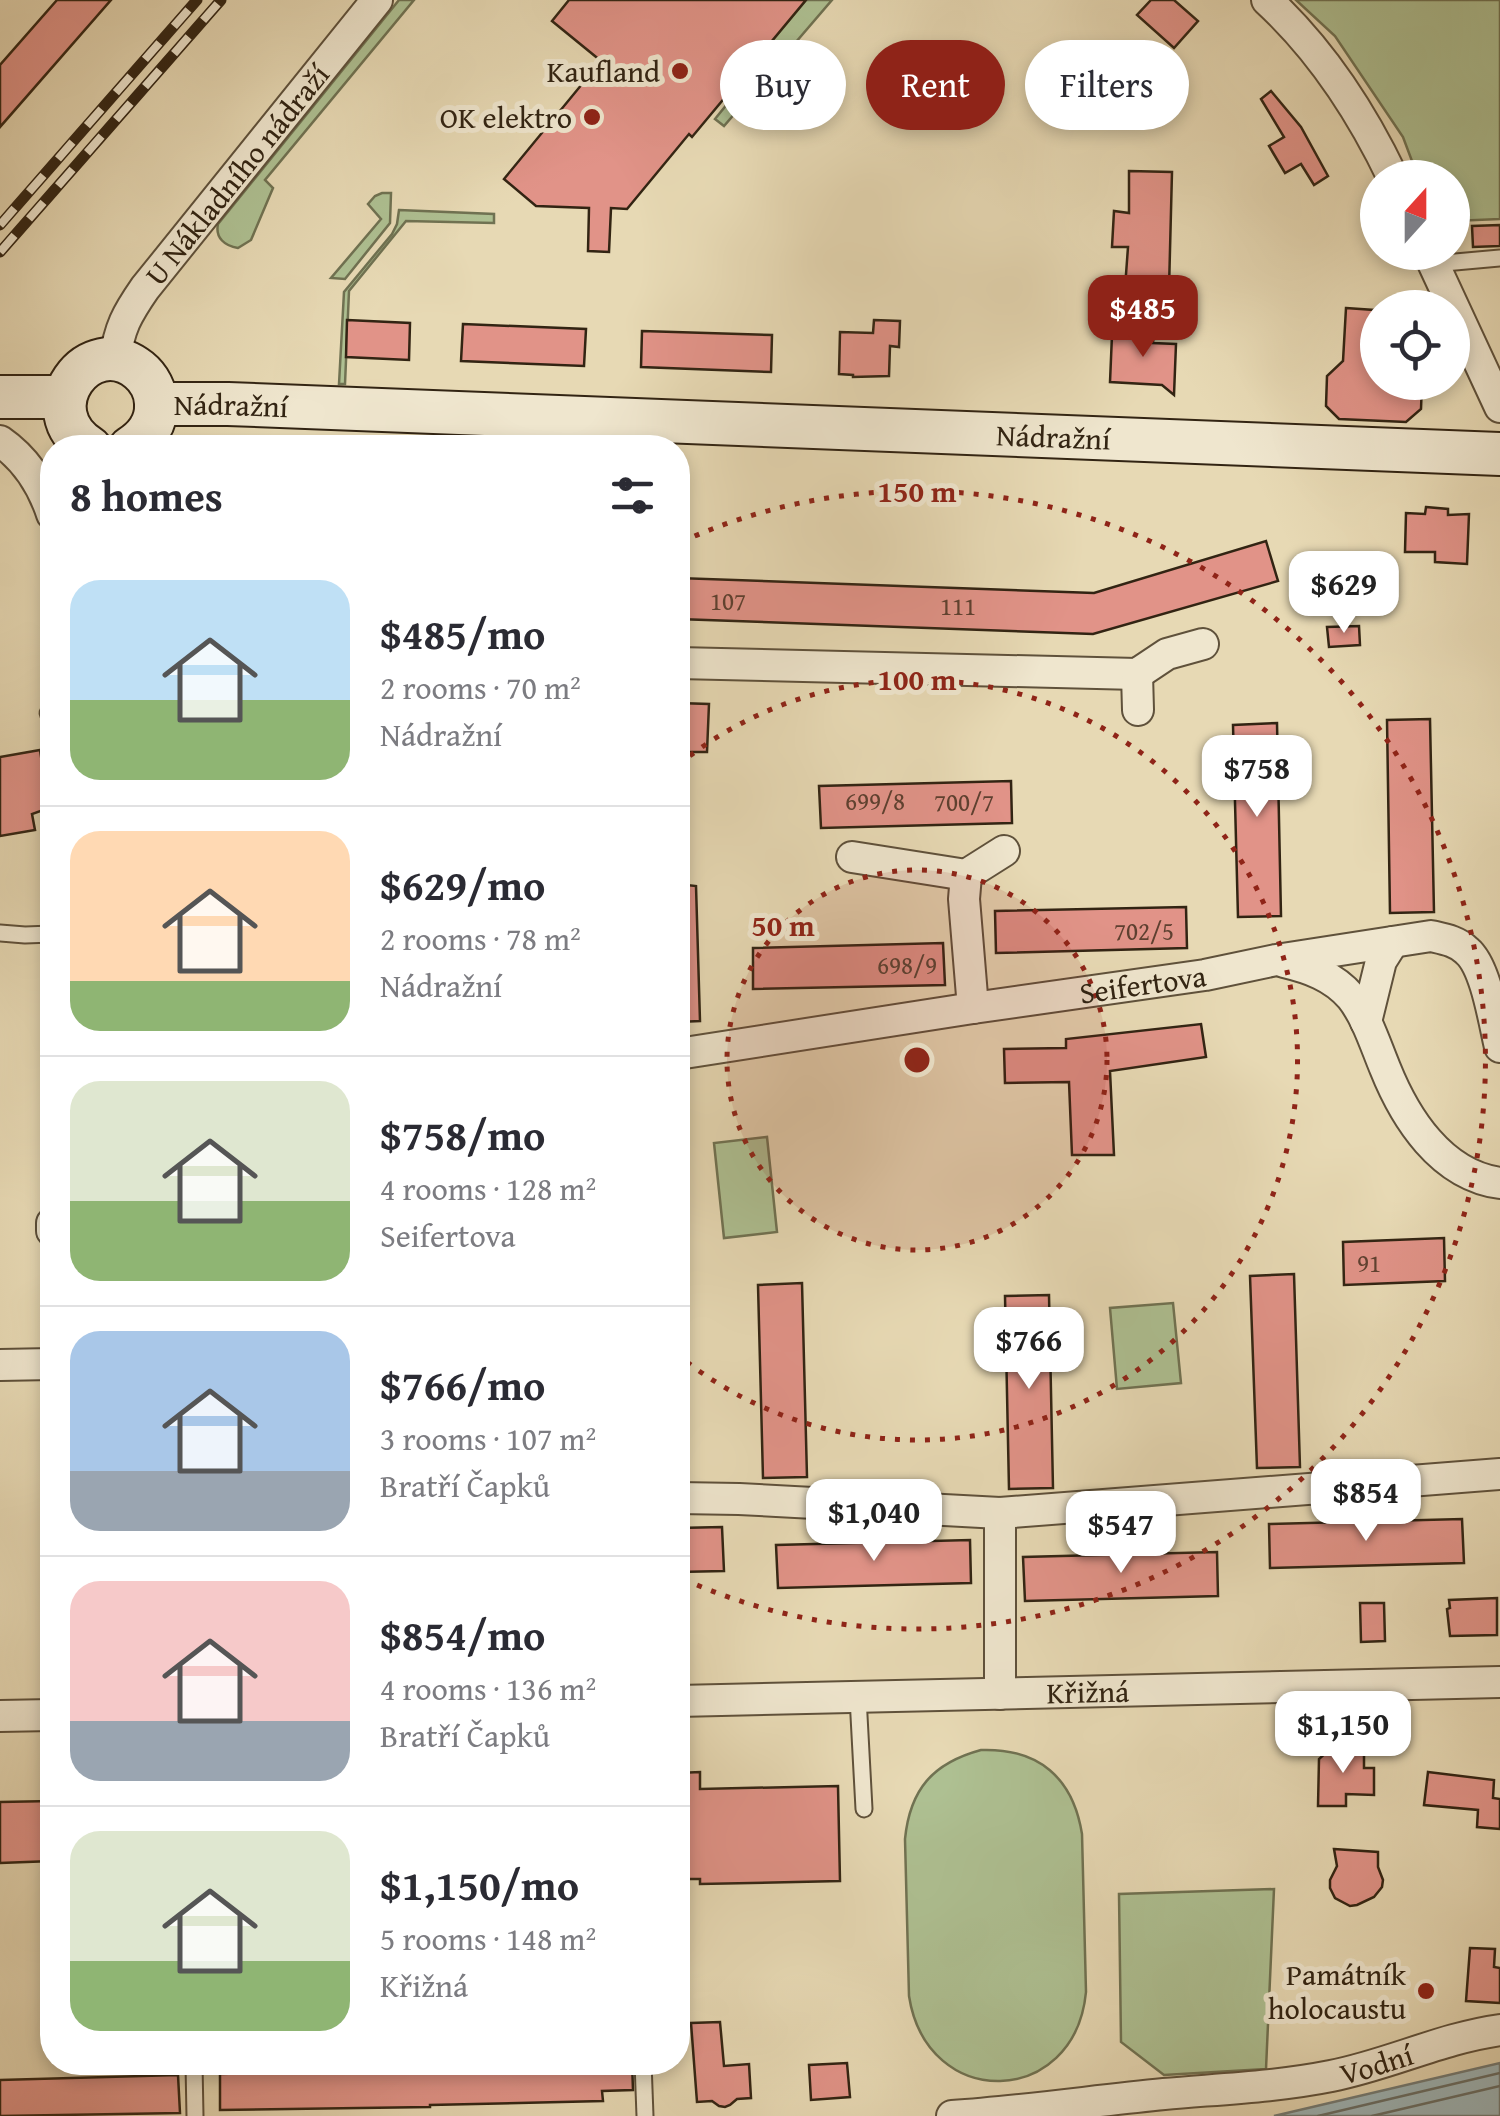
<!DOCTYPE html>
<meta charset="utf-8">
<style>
body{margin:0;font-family:"Gentium Book Plus",serif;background:#f7f7f7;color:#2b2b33;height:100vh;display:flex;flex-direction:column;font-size:38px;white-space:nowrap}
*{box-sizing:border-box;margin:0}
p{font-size:32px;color:#7c7c81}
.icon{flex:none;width:55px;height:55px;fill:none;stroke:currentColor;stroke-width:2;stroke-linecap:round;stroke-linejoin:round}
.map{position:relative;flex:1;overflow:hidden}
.panel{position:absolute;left:40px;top:435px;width:650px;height:1640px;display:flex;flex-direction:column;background:#fff;border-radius:40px;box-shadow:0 5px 15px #0003}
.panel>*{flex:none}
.banner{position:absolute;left:720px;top:40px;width:630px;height:90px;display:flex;gap:20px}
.needle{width:65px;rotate:21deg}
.buttons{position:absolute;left:1360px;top:160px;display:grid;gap:20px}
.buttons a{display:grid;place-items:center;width:110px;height:110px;border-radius:50%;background:#fff;box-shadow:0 5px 15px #0003;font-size:50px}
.price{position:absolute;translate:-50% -85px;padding:0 22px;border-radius:20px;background:#fff;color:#222;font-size:32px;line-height:65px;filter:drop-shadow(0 2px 5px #0008)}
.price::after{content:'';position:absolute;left:50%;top:60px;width:30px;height:22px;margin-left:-15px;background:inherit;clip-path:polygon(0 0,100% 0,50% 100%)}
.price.active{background:#8f2418;color:#fff}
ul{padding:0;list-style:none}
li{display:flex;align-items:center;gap:30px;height:250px;padding:0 30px}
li+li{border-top:2px solid #e1e1e2}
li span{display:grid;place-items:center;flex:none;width:280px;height:200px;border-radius:30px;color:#555}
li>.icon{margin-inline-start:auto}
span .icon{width:120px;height:120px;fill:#fffc;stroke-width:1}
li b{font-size:42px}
h2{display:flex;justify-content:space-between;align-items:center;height:120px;padding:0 30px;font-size:42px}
.pill{padding:0 35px;border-radius:45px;background:#fff;box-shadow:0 5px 15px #0003;font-size:35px;line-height:90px}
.pill.active{background:#8f2418;color:#fff}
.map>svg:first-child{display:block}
</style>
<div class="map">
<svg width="1500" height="2116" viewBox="0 0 1500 2116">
<rect width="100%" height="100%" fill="#e7d9b4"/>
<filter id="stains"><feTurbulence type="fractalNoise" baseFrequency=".002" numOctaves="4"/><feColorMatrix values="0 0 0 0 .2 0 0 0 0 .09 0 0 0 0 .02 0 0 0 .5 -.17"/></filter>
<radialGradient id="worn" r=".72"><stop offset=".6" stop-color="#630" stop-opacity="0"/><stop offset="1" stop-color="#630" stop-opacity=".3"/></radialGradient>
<g fill="#aec092" stroke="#707252" stroke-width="2.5">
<path d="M399,0H414L265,180L273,188L251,240L238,248C225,246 215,238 218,224Z"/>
<polygon points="806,0 832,0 724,126 715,119 732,98 728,94"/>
<polygon points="1296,0 1500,0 1500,219 1453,221 1452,178 1418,177 1403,137 1335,36"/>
<polygon points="382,193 391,193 390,223 345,279 331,278 381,219 368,204 375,196"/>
<polygon points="399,210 494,214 494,223 406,221 349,291 345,384 339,384 344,292 392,234 397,224"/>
<polygon points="767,1137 777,1232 724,1238 714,1143"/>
<polygon points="1173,1303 1181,1383 1117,1389 1110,1308"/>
<path d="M981,1750C1039,1748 1073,1778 1082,1834L1086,1992C1075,2108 927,2112 909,1996L905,1839C910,1789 933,1763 981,1750Z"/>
<polygon points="1274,1889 1266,2069 1164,2075 1121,2042 1119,1894"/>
</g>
<polygon fill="#9eb7ba" stroke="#737c77" stroke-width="2.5" points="1500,2063 1500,2116 1274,2116"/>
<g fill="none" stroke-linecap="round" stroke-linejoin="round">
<g stroke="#686e66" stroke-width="2.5">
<polyline points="1318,2116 1500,2073"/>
<polyline points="1372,2116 1500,2086"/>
</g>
</g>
<g fill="#e19388" stroke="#322413" stroke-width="2.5">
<polygon points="57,0 111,0 0,127 0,65"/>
<polygon points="569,0 806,0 692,137 689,134 627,209 611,208 609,252 588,251 589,208 536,206 504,179 601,61 552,21"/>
<polygon points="1151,0 1174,0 1198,21 1174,48 1137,15"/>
<polygon points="1271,91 1301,127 1328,176 1314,185 1301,164 1285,173 1269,146 1284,137 1261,99"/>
<polygon points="1129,171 1172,172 1169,289 1125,288 1128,247 1112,247 1114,211 1129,213"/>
<polygon points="1500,225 1500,246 1473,247 1472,226"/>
<polygon points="1346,308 1374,310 1374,327 1378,327 1378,382 1422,382 1421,409 1406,422 1339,419 1326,406 1327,376 1343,361"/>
<polygon points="347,320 410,323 409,360 346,357"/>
<polygon points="874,320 900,321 899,347 890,346 889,376 853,377 853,375 839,374 840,332 873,333"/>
<polygon points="463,324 586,329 584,366 461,361"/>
<polygon points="1131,327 1154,329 1153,343 1176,344 1174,395 1162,385 1110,382 1112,335 1130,337"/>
<polygon points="642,331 772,335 771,372 641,367"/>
<polygon points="1426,507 1448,509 1448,515 1469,514 1467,564 1435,562 1435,552 1405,552 1406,513 1425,514"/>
<polygon points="1266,541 1278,581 1093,634 678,619 678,578 1094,593"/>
<polygon points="1359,626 1360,645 1329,647 1327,627"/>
<polygon points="678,703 709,704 707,752 678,752"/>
<polygon points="1430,719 1434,912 1390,913 1387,720"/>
<polygon points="1277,723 1281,916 1238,917 1233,725"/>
<polygon points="40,750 49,808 32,814 35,830 0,836 0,757"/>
<polygon points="1011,781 1012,823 821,828 819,786"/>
<polygon points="678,884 696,886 700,1021 678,1022"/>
<polygon points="1186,907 1187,948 996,953 995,911"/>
<polygon points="943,943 945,985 753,989 753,948"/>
<polygon points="1201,1024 1206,1057 1110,1071 1114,1155 1072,1155 1069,1082 1005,1083 1004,1049 1066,1048 1066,1039"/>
<polygon points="1444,1238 1445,1281 1344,1285 1343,1242"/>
<polygon points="1294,1274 1300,1467 1257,1468 1250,1276"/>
<polygon points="802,1283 807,1477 763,1478 758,1285"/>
<polygon points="1049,1295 1053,1488 1009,1489 1005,1296"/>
<polygon points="1462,1519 1464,1563 1270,1568 1269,1524"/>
<polygon points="722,1527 724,1571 678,1572 678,1528"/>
<polygon points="970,1540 971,1583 778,1588 776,1545"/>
<polygon points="1217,1552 1218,1596 1025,1601 1023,1557"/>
<polygon points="1497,1598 1497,1635 1450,1636 1447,1609 1450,1608 1449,1600"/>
<polygon points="1360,1603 1384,1603 1385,1641 1361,1642"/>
<polygon points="1331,1748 1364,1748 1364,1768 1374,1768 1374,1795 1346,1794 1346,1806 1318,1806 1319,1759"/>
<polygon points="700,1772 700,1789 838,1786 840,1881 700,1884 700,1879 678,1879 678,1773"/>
<polygon points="1428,1772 1494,1780 1493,1798 1500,1799 1500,1829 1477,1827 1478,1810 1424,1805"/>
<polygon points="52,1801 52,1861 0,1863 0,1802"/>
<polygon points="1334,1849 1378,1852 1378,1867 1383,1880 1382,1887 1374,1897 1357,1905 1350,1906 1335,1898 1330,1888 1330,1880 1337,1866"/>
<polygon points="1470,1948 1495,1949 1494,1967 1500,1968 1500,2003 1466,2001"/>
<polygon points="720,2022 724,2066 749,2064 751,2098 737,2099 730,2105 725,2107 719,2106 712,2101 697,2102 691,2023"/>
<polygon points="300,2062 453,2062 454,2068 632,2062 633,2090 602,2091 603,2101 430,2105 430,2107 220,2110 220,2074 300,2072"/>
<polygon points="847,2063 850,2097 811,2100 809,2065"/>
<polygon points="178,2075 180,2113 0,2116 0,2080"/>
</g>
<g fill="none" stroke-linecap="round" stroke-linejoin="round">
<g stroke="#5f513b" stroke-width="19">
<g id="lane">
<polyline points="1433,264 1500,258"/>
<polyline points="48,713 52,714"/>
<polyline points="0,933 25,935 52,934"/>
<polyline points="858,1697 864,1809"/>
<polyline points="643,2062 645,2116"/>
<polyline points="194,2064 195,2116"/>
</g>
</g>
<g stroke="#5f513b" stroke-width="34">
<g id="street">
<path d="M1267,0C1320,49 1362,113 1393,178"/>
<polyline points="1428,252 1500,407"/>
<path id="s1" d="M115,360C119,328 127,314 145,288L377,0"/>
<path d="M0,441C26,459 42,484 52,514"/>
<polyline points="678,663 1137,674 1167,654 1203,644"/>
<polyline points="1137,674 1138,710"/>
<polyline points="852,857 966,875 1004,851"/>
<polyline points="966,875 964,899 973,1008"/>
<path d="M1284,962C1309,968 1333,976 1351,997C1367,1017 1375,1044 1385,1068C1405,1118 1441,1175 1500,1183"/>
<polyline points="1366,1022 1381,961 1393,942"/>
<path id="s2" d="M678,1054L973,1008L1205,975L1276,960L1431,936C1444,939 1457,941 1467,951C1486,967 1494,1022 1500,1047"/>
<polyline points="52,1231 52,1223"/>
<polyline points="0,1365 52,1364"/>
<polyline points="678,1498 739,1499 1000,1513 1500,1474"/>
<polyline points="1000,1513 1000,1694"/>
<path id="s3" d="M678,1701L1500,1682"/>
<polyline points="0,1716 52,1715"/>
<path id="s4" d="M952,2116C1023,2111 1093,2101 1164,2094C1220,2089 1276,2087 1331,2076C1388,2065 1442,2038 1500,2030"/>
</g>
</g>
<g stroke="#322413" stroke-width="46">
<g id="secondary">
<polyline points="0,397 65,397"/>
<path id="s5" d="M156,404H228L1500,454"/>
<path d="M90,448C30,410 89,330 139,370C149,378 156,391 156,404C157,423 146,438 130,448"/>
</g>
</g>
<use href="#lane" stroke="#efe6ce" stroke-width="15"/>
<use href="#street" stroke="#efe6ce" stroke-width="30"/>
<use href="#secondary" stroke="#efe6ce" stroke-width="42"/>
<g stroke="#322413" stroke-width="11">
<g id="rail">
<polyline points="0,225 197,0"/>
<polyline points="0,252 221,0"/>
</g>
</g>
<use href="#rail" stroke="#efe6ce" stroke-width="8" stroke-dasharray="22" stroke-linecap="butt"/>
</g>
<circle cx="917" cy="1060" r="190" fill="#8f2418" fill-opacity=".12"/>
<g fill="none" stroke="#8f2418" stroke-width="5" stroke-dasharray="5 10">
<circle cx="917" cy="1060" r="190"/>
<path d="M678 765A380 380 0 1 1 678 1355"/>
<path d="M681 542A569 569 0 1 1 681 1578"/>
</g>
<g fill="#8f2418" stroke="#efe6ce" stroke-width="4">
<circle cx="680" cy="71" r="10"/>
<circle cx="592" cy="117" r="10"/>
<circle cx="1426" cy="1991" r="10"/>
</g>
<g text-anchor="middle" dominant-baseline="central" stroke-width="10" stroke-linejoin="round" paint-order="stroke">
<g font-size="25" fill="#5e4030">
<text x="728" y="601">107</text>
<text x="958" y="606">111</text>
<text x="875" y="801">699/8</text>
<text x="964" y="802">700/7</text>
<text x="1144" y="931">702/5</text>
<text x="907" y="965">698/9</text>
<text x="1369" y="1263">91</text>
</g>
<g font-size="30" fill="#322413" stroke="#efe6ce" text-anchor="end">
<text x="660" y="71">Kaufland</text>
<text x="572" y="117">OK elektro</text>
<text x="1406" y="1974">Památník<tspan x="1406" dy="34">holocaustu</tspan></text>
</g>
<g font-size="30" fill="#322413" stroke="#efe6ce">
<text stroke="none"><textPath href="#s1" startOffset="225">U Nákladního nádraží</textPath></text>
<text stroke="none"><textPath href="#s5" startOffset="75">Nádražní</textPath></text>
<text stroke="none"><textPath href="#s5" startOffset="898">Nádražní</textPath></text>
<text stroke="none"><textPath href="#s2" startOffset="470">Seifertova</textPath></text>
<text stroke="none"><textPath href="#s3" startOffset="410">Křižná</textPath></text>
<text stroke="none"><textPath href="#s4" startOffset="428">Vodní</textPath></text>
</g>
</g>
<circle cx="917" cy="1060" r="15" fill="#8f2418" stroke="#efe6ce" stroke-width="5"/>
<g font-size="30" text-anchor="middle" font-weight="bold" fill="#8f2418" stroke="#efe6ce" stroke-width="10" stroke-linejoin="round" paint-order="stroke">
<text x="917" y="502">150 m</text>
<text x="917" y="690">100 m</text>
<text x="783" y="936">50 m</text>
</g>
<rect width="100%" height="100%" filter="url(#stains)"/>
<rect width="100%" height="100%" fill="url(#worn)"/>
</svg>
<div class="buttons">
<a><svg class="needle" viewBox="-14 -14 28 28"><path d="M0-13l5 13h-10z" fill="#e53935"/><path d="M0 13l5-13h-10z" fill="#7c7c81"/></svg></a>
<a><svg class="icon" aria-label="locate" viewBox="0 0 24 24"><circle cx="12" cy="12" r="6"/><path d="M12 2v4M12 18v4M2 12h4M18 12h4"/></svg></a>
</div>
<b class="price active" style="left:1143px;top:360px">$485</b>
<b class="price" style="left:1344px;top:636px">$629</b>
<b class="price" style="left:1257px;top:820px">$758</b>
<b class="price" style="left:1029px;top:1392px">$766</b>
<b class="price" style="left:1366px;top:1544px">$854</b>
<b class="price" style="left:874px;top:1564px">$1,040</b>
<b class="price" style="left:1121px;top:1576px">$547</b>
<b class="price" style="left:1343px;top:1776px">$1,150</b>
<div class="banner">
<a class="pill">Buy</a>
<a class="pill active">Rent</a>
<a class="pill">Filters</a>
</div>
<section class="panel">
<h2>8 homes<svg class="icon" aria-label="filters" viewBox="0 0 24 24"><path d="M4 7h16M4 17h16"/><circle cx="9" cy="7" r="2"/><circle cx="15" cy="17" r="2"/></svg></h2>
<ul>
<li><span style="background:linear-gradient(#bfe0f5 60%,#8fb573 0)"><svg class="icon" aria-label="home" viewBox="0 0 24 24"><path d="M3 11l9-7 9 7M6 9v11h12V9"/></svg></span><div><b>$485/mo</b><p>2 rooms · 70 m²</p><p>Nádražní</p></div></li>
<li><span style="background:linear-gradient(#ffd9b3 75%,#8fb573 0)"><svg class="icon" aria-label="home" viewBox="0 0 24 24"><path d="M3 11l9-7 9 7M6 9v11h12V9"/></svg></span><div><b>$629/mo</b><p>2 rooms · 78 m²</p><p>Nádražní</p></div></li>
<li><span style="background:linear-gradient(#dfe7d0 60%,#8fb573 0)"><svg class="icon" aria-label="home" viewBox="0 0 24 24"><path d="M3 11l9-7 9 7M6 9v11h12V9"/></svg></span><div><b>$758/mo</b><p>4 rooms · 128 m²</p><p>Seifertova</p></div></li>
<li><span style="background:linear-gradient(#a9c7e8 70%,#9aa5b1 0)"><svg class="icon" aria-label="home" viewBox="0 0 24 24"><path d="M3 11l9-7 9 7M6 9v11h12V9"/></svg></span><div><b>$766/mo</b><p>3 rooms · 107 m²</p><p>Bratří Čapků</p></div></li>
<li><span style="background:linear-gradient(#f6c9c9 70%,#9aa5b1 0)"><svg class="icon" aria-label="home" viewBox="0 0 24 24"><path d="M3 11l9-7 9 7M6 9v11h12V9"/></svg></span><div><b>$854/mo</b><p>4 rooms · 136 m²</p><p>Bratří Čapků</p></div></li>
<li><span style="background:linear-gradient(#dfe7d0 65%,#8fb573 0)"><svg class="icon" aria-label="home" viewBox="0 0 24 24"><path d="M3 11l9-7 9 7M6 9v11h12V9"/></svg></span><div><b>$1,150/mo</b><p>5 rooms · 148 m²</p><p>Křižná</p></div></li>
</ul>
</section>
</div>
